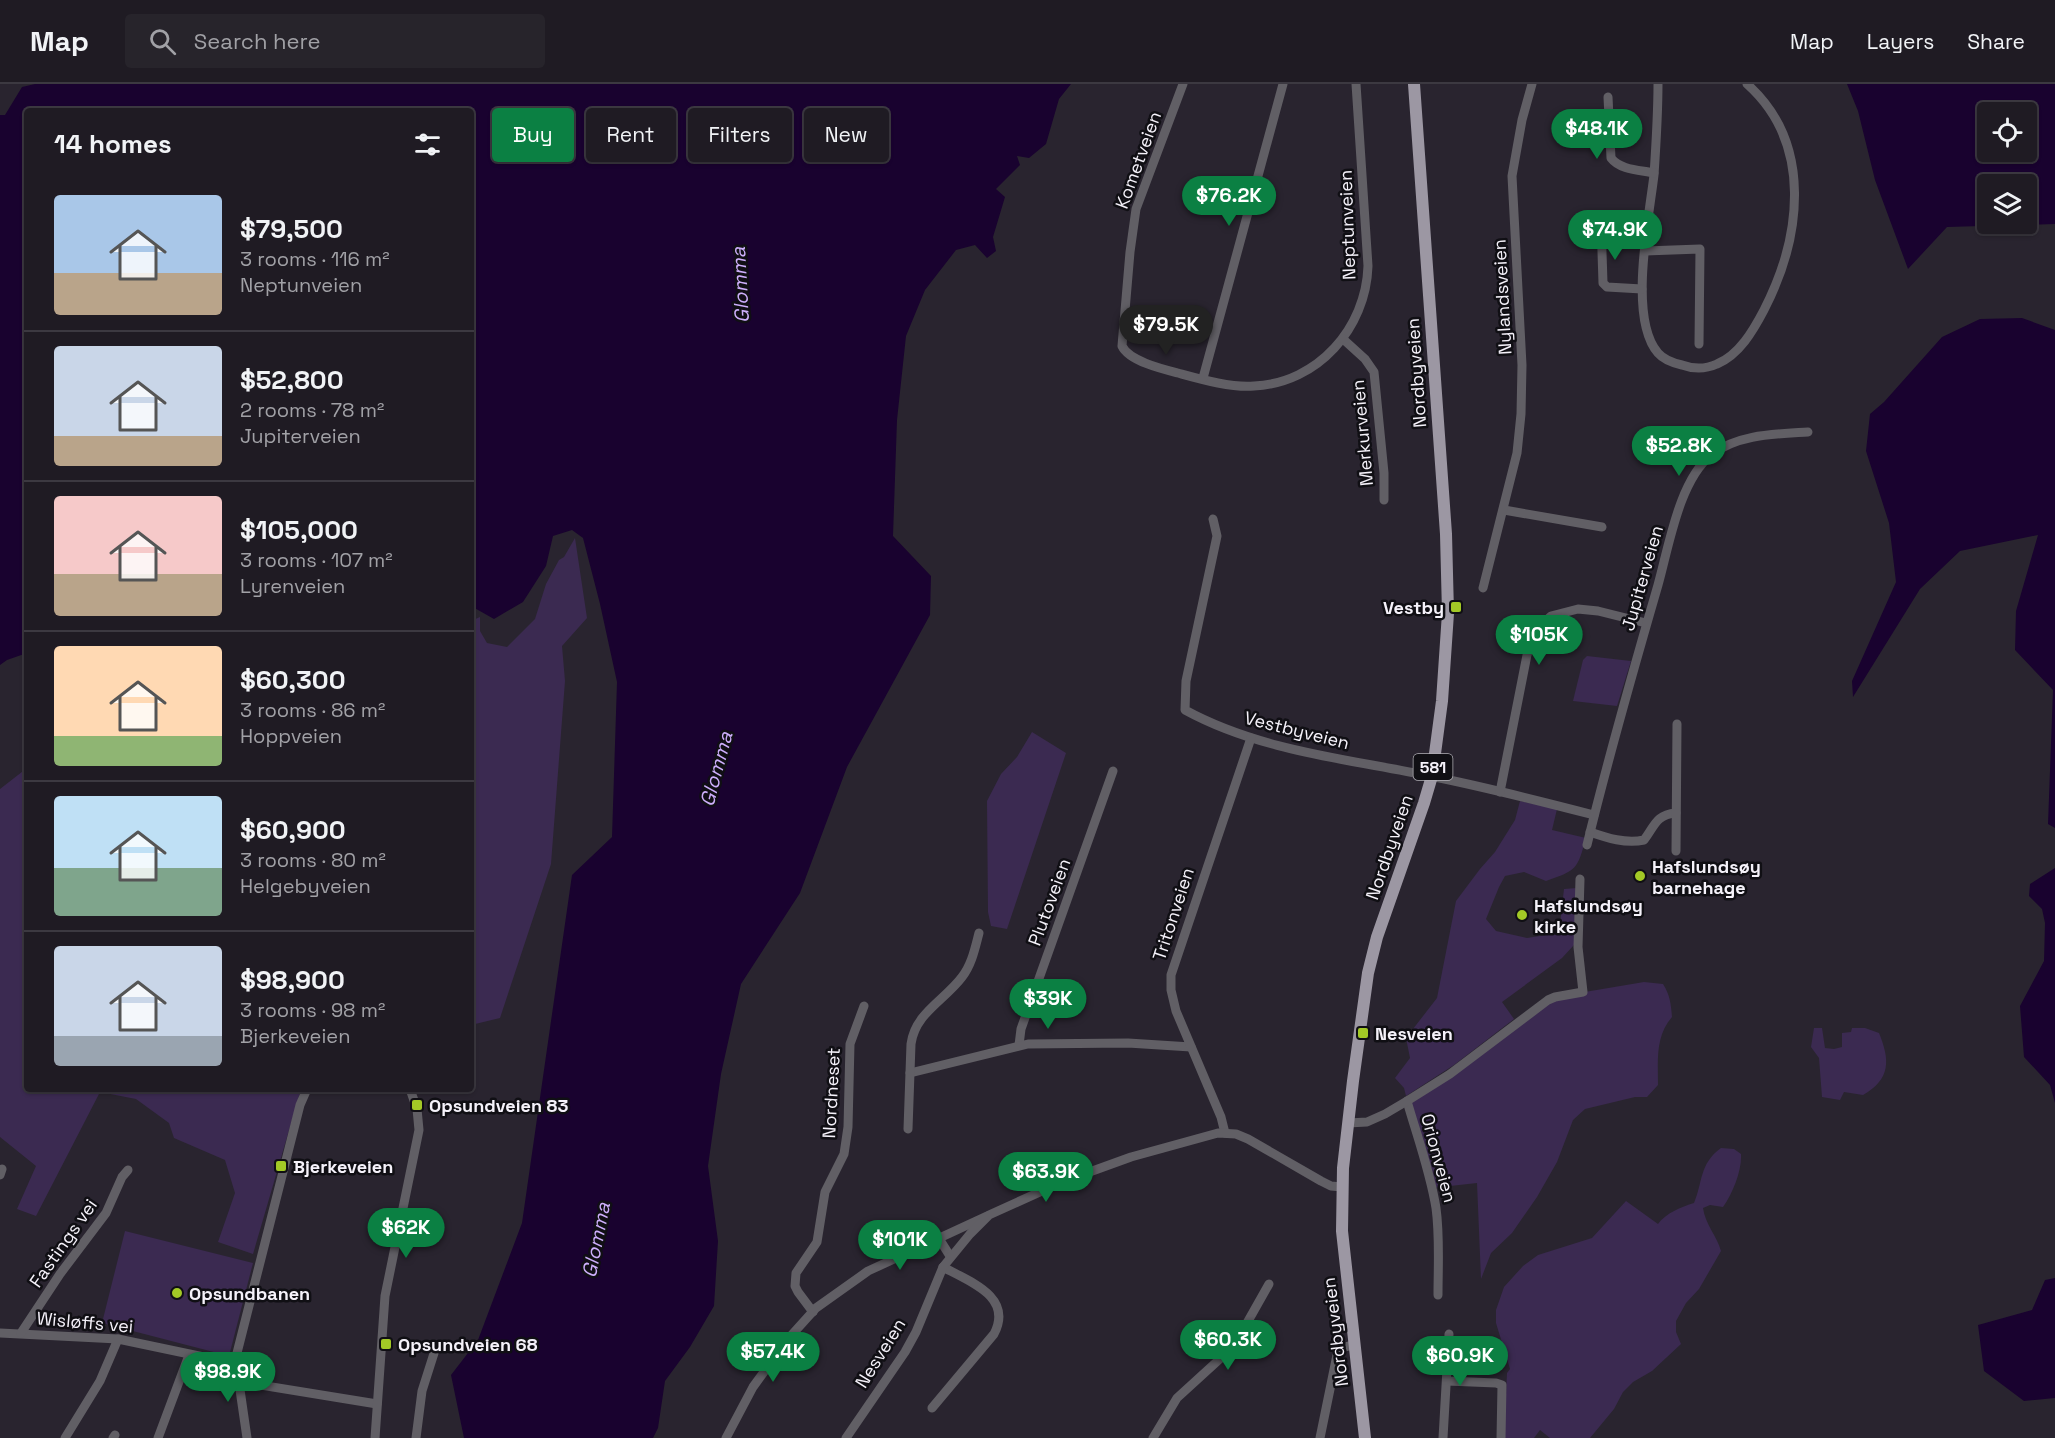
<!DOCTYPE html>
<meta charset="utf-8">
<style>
body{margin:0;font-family:"Space Grotesk",sans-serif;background:#27242b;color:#f1f3f6;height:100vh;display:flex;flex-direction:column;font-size:22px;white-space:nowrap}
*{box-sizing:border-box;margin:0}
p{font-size:20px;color:#a1a1a6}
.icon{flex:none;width:33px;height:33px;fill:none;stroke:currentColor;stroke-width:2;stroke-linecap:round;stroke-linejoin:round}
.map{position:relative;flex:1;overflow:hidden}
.drawer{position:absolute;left:24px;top:24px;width:450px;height:984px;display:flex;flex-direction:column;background:#1f1b23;border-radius:6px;box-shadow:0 2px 4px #0004,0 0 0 2px #3c3941}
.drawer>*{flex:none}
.guide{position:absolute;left:492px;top:24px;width:570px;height:54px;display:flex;gap:12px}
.tools{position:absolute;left:1977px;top:18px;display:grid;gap:12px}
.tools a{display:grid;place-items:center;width:60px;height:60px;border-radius:6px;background:#1f1b23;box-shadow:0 2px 4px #0004,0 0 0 2px #3c3941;font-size:30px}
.price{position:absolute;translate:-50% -51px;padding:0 14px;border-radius:21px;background:#0b8043;color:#fff;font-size:20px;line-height:39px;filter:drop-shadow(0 2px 3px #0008)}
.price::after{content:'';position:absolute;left:50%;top:36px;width:18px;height:14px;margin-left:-9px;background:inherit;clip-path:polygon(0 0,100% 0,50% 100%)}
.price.current{background:#222;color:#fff}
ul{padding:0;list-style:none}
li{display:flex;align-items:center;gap:18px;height:150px;padding:0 30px}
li+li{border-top:2px solid #3c3941}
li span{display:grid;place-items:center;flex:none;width:168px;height:120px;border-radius:6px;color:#555}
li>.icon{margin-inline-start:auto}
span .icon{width:72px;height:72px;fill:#fffc;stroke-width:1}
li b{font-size:26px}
h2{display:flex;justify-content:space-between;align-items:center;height:72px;padding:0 30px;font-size:26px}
.chip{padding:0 21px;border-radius:6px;background:#1f1b23;box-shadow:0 2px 4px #0004,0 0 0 2px #3c3941;font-size:21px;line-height:54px}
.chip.current{background:#0b8043;color:#fff}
header{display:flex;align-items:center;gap:36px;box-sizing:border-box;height:84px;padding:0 30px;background:#1f1b23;border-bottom:2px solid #3c3941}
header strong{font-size:28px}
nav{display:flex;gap:33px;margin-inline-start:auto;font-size:21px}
.search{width:420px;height:54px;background:#27242b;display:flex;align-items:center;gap:15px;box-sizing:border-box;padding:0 21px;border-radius:6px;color:#a1a1a6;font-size:22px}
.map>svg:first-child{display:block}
</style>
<header>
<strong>Map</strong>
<div class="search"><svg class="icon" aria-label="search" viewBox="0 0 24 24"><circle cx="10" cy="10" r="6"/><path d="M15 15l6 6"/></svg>Search here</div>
<nav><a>Map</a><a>Layers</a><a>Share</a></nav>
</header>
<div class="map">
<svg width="2055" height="1354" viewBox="0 0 2055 1354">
<rect width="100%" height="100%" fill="#29242f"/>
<g fill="#3b2a51">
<polygon points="575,454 587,534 562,562 565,597 551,780 500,934 471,941 471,537 480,533 480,547 487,559 507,563 535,535 546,500 559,476 564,473"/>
<polygon points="1587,572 1631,577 1617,622 1573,617 1583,576"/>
<polygon points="1032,648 1066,669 1007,845 991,842 988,828 987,717 1001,690 1017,673"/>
<polygon points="27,684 27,1005 301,1005 253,1170 218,1158 235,1109 225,1076 174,1054 169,1039 136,1015 100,1008 36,1132 17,1125 36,1082 0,1053 0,705"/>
<path d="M1520,717L1557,725L1552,746L1586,754C1577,786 1577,786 1546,797L1524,788L1505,792L1499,803L1486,835L1496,847L1527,854L1559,849L1564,805L1577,804L1574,861L1562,874L1502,918L1514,935L1454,981L1406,1012L1404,1004L1395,994L1410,974L1406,954L1437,914L1456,817L1480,785L1495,768L1515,736Z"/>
<path d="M1644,898L1663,900C1670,911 1671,920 1672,933C1655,952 1658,978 1658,1001L1647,1013H1635L1585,1025L1573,1036L1557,1078L1537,1113L1512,1149L1491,1169L1481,1195L1477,1099L1432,1104L1407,1017L1561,912Z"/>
<path d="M1814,944H1822L1825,964L1834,965L1842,963V949L1851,948L1852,944H1865L1879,949C1890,976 1891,995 1863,1011L1844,1008L1840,1016L1822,1013L1819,974L1811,963Z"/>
<path d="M1721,1064L1734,1065L1741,1070C1742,1086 1733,1109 1723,1123L1710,1121L1703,1124C1705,1140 1717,1152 1721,1167L1699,1205L1686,1219L1676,1237V1248L1681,1260L1652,1287L1633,1298L1623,1308L1614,1325L1590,1354H1550L1540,1346L1534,1354H1504L1507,1289L1510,1285L1496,1239V1226L1504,1203L1523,1182L1538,1171L1592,1154L1626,1117L1658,1140C1666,1129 1681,1123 1694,1119C1703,1098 1699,1080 1721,1064Z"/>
<polygon points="125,1147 253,1179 229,1272 102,1239"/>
</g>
<g fill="#19022f" fill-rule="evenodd">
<polygon points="35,0 1071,0 1059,15 1046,60 1029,74 1017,72 1020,81 996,105 1005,113 993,153 996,167 987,174 975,161 956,166 925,206 906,252 897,336 893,452 931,492 930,531 847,683 800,809 741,900 721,990 708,1082 718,1157 714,1222 690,1263 665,1297 658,1344 653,1354 464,1354 451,1291 478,1256 522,1139 572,791 612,753 617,598 600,520 583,454 572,446 553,452 546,482 523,518 494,535 471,522 471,27 27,27 27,569 7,576 0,581 0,31 5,31 22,3"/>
<path d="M1847,0H2055V140L1947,143L1908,185L1875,96L1858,27ZM2026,28V68H1988V28ZM2026,100V140H1988V100Z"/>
<polygon points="2022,234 2055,246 2055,744 2048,740 2053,606 2015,566 2016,527 2038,451 1960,467 1920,505 1853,613 1852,597 1896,498 1889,439 1866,367 1870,330 1884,318 1942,253 1980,235"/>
<polygon points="2055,784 2055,1019 2050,1001 2024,973 2020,922 2044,877 2045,839 2042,825 2029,812 2030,800"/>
<polygon points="2055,1194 2055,1314 2024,1317 1984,1287 1978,1241 2032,1226 2045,1196"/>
</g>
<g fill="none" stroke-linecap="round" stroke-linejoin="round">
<g stroke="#615f65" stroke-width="9">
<path d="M1183,0L1136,125L1130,168L1122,262C1129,277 1162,285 1178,289C1200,295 1231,304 1254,302C1318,299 1366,244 1368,182L1356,0"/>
<path d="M1658,0C1658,30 1656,61 1654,91C1649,134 1628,235 1658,269C1664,276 1673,279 1682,281C1693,285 1706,285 1717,280C1739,271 1753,247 1764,226C1801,154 1814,60 1747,0"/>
<path d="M1608,13L1611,74C1620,86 1640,86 1654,89"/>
<polyline points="1601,137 1603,199 1607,203 1642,205"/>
<polyline points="1645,167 1700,165 1699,260"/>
<polyline points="1343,255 1365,275 1374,288 1384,389 1384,416"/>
<polyline points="1203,294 1283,0"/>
<polyline points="1504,426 1602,443"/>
<path d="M1213,435L1217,452L1186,597L1185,626C1260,667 1348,675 1430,692C1485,703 1540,717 1594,731"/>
<polyline points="1483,504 1517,369 1521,330 1522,281 1512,92 1522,36 1532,0"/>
<polyline points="1500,708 1527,571 1537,545 1551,532 1578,525 1598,527 1646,539"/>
<path d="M1590,748C1607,754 1626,760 1644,756C1655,742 1655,731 1676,729"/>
<path d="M1587,761C1608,674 1633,587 1658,501C1669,462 1679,397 1711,371C1737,350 1776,350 1808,348"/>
<polyline points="1676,767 1677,640"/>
<polyline points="1019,961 1021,945 1113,687"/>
<polyline points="910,989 1028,960 1128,959 1191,963"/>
<path d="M1407,1017C1417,1052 1430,1087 1436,1124C1440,1153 1438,1182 1438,1211"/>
<polyline points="1348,1039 1367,1038 1385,1030 1407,1017 1450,990 1548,916 1555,913 1583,908 1578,863 1580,795"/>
<path d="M908,1045L911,960C915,929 945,916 962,893C972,880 975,864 979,849"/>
<polyline points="1225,1049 1221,1033 1176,927 1171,906 1171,891 1251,654"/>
<polyline points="0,1091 2,1085"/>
<polyline points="938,1153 950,1172"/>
<polyline points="813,1228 798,1208 795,1202 796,1189 817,1158 825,1108 844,1070 848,1043 850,960 864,922"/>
<polyline points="0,1249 118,1255 237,1280"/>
<polyline points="21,1249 60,1190 106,1129 122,1093 128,1086"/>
<polyline points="1447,1297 1496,1299 1502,1301 1501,1354"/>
<polyline points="239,1299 248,1299 377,1320"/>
<path d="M932,1324L994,1250C1014,1212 968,1197 943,1183"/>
<polyline points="65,1354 100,1297 118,1255"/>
<polyline points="113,1354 115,1351"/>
<polyline points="158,1354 189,1271"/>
<polyline points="247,1354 239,1299 237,1269 300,1021 307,1005"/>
<polyline points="375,1354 385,1212 419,1046 417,1025 410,1005"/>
<polyline points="416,1354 422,1307 436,1263"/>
<polyline points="726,1354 753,1303 788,1255 816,1224 868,1187 987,1132"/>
<polyline points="846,1354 905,1268 916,1248 943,1183 970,1150 989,1131 1062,1098 1131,1073 1218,1049 1236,1050 1248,1055 1321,1097 1331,1102 1342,1103"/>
<polyline points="1153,1354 1177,1314 1234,1262 1269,1200"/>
<polyline points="1320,1354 1337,1271 1342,1264 1355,1260"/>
<polyline points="1443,1354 1449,1250"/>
</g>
<polyline stroke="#9c97a3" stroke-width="12" points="1365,1354 1342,1147 1343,1084 1353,997 1368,889 1377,853 1424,719 1432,692 1442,617 1448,529 1446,450 1414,0"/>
</g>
<g fill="#a3c926" stroke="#100f14" stroke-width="2">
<rect x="1450" y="517" width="12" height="12" rx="3"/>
<circle cx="1640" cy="792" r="6"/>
<circle cx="1522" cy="831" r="6"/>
<rect x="1357" y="943" width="12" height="12" rx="3"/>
<rect x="411" y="1015" width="12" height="12" rx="3"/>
<rect x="275" y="1076" width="12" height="12" rx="3"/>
<circle cx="177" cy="1209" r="6"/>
<rect x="380" y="1254" width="12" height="12" rx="3"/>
</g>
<g text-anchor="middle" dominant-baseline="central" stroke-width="5" stroke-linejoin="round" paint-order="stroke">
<rect fill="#100f14" stroke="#b0aeb5" stroke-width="1.5" x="1413.5" y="670" width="39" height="26" rx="4.5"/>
<g font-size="16" font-weight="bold" fill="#f5f2fa">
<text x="1433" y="683">581</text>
</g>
<g font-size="18" fill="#f5f2fa" stroke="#100f14">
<text transform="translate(1138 76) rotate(-70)">Kometveien</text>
<text transform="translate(1347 141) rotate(-92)">Neptunveien</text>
<text transform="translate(1502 213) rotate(-93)">Nylandsveien</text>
<text transform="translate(1416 289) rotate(-94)">Nordbyveien</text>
<text transform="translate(1362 349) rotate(-95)">Merkurveien</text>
<text transform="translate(1642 494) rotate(-74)">Jupiterveien</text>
<text transform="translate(1297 646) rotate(14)">Vestbyveien</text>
<text transform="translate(1389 763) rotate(-71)">Nordbyveien</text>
<text transform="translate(1049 818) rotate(-70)">Plutoveien</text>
<text transform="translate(1173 830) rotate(-72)">Tritonveien</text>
<text transform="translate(831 1009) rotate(-87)">Nordneset</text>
<text transform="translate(1439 1074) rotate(75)">Orionveien</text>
<text transform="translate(63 1159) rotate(-55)">Fastings vei</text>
<text transform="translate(85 1238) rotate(5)">Wisløffs vei</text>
<text transform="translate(1335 1248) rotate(-97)">Nordbyveien</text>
<text transform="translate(880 1269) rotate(-58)">Nesveien</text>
</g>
<g font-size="18" font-weight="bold" fill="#f5f2fa" stroke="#100f14" text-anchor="start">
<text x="1444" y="523" text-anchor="end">Vestby</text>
<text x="1652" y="782">Hafslundsøy<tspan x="1652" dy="21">barnehage</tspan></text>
<text x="1534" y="821">Hafslundsøy<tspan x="1534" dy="21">kirke</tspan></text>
<text x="1375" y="949">Nesveien</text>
<text x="429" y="1021">Opsundveien 83</text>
<text x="293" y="1082">Bjerkeveien</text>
<text x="189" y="1209">Opsundbanen</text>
<text x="398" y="1260">Opsundveien 68</text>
</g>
<g font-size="20" font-style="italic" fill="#cdaefb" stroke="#100f14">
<text transform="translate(740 201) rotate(-93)">Glomma</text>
<text transform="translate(716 685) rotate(-75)">Glomma</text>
<text transform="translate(596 1156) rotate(-79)">Glomma</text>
</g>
</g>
</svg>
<div class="tools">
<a><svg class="icon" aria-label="locate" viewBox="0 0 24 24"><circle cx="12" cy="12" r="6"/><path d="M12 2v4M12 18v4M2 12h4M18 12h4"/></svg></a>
<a><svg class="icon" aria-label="layers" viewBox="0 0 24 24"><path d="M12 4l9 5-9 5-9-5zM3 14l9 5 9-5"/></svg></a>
</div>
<b class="price" style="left:1597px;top:76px">$48.1K</b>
<b class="price" style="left:1229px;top:143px">$76.2K</b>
<b class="price" style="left:1615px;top:177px">$74.9K</b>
<b class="price current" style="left:1166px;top:272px">$79.5K</b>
<b class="price" style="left:1679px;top:393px">$52.8K</b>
<b class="price" style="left:1539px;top:582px">$105K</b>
<b class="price" style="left:1048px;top:946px">$39K</b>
<b class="price" style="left:1046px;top:1119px">$63.9K</b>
<b class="price" style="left:406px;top:1175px">$62K</b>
<b class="price" style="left:900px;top:1187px">$101K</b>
<b class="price" style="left:1228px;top:1287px">$60.3K</b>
<b class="price" style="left:773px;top:1299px">$57.4K</b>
<b class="price" style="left:1460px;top:1303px">$60.9K</b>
<b class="price" style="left:228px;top:1319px">$98.9K</b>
<div class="guide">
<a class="chip current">Buy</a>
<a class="chip">Rent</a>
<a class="chip">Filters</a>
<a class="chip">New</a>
</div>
<section class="drawer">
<h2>14 homes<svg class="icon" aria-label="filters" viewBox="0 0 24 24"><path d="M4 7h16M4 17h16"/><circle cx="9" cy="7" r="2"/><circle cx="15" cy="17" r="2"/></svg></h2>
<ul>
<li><span style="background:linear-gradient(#a9c7e8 65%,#b9a48a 0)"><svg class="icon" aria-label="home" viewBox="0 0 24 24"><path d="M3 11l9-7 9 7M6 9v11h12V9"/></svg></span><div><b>$79,500</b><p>3 rooms · 116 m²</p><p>Neptunveien</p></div></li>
<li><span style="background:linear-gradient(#c9d6e8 75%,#b9a48a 0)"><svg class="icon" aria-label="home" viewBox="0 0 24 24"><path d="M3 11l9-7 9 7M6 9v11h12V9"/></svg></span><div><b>$52,800</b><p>2 rooms · 78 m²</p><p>Jupiterveien</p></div></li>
<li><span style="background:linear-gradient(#f6c9c9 65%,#b9a48a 0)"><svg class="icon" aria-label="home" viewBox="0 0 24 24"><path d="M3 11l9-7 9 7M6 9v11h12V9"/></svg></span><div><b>$105,000</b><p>3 rooms · 107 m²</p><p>Lyrenveien</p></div></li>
<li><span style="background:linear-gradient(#ffd9b3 75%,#8fb573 0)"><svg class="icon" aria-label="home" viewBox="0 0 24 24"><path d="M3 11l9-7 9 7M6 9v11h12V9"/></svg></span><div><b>$60,300</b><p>3 rooms · 86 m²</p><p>Hoppveien</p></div></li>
<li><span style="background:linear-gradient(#bfe0f5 60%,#7fa58c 0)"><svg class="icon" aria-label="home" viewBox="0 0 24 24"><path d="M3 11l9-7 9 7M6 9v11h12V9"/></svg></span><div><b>$60,900</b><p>3 rooms · 80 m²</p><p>Helgebyveien</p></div></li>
<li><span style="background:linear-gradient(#c9d6e8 75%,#9aa5b1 0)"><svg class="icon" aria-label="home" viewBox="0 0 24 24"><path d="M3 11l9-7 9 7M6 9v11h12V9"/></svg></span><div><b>$98,900</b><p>3 rooms · 98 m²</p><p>Bjerkeveien</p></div></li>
</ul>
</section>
</div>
